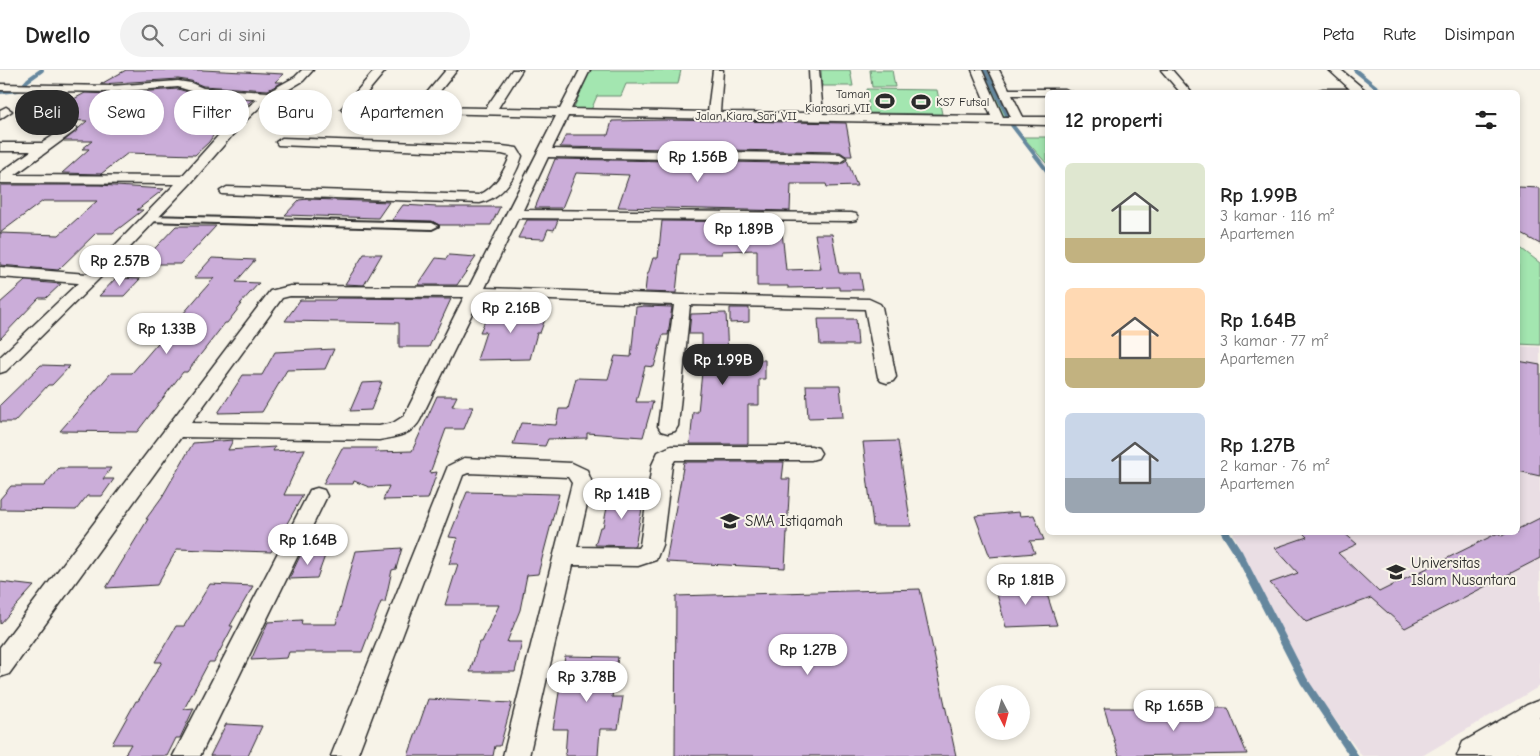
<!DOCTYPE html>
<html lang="id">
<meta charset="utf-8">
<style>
body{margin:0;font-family:"Comic Neue",sans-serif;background:#f2f2f2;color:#222;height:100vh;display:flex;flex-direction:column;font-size:19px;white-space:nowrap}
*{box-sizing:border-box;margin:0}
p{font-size:16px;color:#767676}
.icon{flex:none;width:28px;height:28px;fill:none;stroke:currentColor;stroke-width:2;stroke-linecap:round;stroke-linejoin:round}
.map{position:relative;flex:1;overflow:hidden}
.details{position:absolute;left:1045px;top:20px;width:475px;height:445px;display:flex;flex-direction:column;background:#fff;border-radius:8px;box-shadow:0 2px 8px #0003}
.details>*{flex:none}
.hud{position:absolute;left:15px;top:20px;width:475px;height:45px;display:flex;gap:10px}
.needle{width:32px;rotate:174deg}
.tools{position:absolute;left:975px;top:615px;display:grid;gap:10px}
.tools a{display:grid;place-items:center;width:55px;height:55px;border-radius:50%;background:#fff;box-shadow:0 2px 8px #0003;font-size:25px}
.price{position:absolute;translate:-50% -42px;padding:0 11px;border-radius:18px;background:#fff;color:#222;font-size:16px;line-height:32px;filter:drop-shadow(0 1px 2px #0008)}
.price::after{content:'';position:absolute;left:50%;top:30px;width:15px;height:11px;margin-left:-8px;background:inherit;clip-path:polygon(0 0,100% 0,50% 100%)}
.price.active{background:#2b2b2b;color:#fff}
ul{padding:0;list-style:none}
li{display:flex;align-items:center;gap:15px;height:125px;padding:0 20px}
li span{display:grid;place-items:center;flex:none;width:140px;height:100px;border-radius:8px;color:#555}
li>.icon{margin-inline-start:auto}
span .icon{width:60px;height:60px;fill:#fffc;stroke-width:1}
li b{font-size:21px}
h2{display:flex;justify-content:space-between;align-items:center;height:60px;padding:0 20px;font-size:21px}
.chip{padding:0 18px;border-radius:22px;background:#fff;box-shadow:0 2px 8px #0003;font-size:18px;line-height:45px}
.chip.active{background:#2b2b2b;color:#fff}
header{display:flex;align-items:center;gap:30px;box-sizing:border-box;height:70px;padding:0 25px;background:#fff;border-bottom:1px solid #e0e0e0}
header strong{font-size:24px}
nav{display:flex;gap:28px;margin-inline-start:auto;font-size:18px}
.search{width:350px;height:45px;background:#f2f2f2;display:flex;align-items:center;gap:12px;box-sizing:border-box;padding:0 18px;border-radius:28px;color:#767676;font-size:19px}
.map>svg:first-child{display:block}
</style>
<header>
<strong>Dwello</strong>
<div class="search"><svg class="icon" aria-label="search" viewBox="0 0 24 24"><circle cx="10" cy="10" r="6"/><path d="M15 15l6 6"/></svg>Cari di sini</div>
<nav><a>Peta</a><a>Rute</a><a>Disimpan</a></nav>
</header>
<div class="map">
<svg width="1540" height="686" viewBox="0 0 1540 686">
<rect width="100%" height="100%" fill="#f7f3e8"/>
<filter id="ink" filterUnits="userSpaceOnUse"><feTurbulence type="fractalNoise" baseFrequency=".02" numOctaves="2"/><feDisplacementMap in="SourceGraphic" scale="10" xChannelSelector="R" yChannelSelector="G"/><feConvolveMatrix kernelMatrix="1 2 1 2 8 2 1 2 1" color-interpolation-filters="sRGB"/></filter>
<g filter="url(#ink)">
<polygon fill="#eadee4" points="1518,276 1540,277 1540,616 1422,686 1362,686 1314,621 1266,533 1233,463 1518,462"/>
<g fill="#a3e6b0" stroke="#67886e">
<polygon points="590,0 681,0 678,14 626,14 621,26 597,26 591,40 573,40"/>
<polygon points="821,0 850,0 853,16 822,16"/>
<polygon points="870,0 892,0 895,17 872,17"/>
<polygon points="981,8 997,8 1018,48 998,47"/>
<polygon points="867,19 937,20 942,44 869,43"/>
<polygon points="1023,67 1047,67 1047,94"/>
<polygon points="1518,176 1540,193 1540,275 1518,274"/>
</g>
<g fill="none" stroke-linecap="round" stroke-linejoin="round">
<g stroke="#65879e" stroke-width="4">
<polyline points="985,0 1012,55 1048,102"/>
<polyline points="1355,0 1382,22"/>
<polyline points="0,22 19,20 28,10 42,0"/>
</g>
<polyline stroke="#65879e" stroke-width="8" points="1225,462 1239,484 1304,611 1354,686"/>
</g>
<g fill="#cbadd9" stroke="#2b2b2b" fill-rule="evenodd">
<polygon points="126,0 202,0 284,4 275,12 283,12 268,20 203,16 191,11 178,9 101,14"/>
<polygon points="178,19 201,26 253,30 243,37 233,36 209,72 195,85 128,83 101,104 62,103 89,79 82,79 92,71 64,71 87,51 50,49 76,31 72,30 85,23 111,24"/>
<polygon points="665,50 846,53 852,86 846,86 840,82 560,77 566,65 608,65 612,51"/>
<polygon points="555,89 840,94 847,90 857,116 827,117 826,114 791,114 790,141 618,137 629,105 576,103 562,138 535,138"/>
<path d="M0,115H99L164,119L137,140H143L113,163H96L58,200L0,195ZM43,131H97L59,165L0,163Z"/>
<polygon points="1518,117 1540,118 1540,174 1518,162"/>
<polygon points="308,129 389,132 378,148 285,145 299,130"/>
<polygon points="403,135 437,137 500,137 491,155 439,155 432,151 392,150"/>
<polygon points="527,150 558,150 554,160 548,159 544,169 518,168"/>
<polygon points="662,151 781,152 786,200 821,199 815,164 832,164 839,203 860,203 863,220 839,220 839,217 788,218 788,216 757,216 757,180 722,181 722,184 680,184 676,223 645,222 647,204 648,204 653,188 658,188"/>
<polygon points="176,156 216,156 181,194 140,194"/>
<polygon points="364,184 382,184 364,215 345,214"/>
<polygon points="449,185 476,187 457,215 418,215 436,188 446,189"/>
<polygon points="212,188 255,190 236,212 259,213 240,234 242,234 227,253 225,253 187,302 183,302 137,362 60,361 111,303 132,303 214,208 194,208"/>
<polygon points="116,208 140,209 124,226 99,226"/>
<polygon points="25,211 61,214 46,228 39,228 0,269 0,233"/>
<polygon points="337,228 451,229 429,277 399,277 399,253 285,251 300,230 335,230"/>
<polygon points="644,236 672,237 668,265 663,265 654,297 645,296 636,332 653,332 643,367 587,363 587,368 548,369 545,376 513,374 521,353 556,355 559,339 568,339 576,308 608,309 615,286 631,287 636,237"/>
<polygon points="730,238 749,238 749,252 730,253"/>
<polygon points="490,240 548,241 540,263 537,263 530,289 477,290 486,262 480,262"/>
<polygon points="726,243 728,287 753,287 753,290 765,290 765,309 759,309 759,335 748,335 748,374 690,374 693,342 698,342 704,282 702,282 702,264 689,264 691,244"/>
<polygon points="818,249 856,249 858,275 820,275"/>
<polygon points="334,279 325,299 287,300 262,342 218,343 243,305 262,305 275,282"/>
<polygon points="1518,291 1540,295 1540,406 1518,401"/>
<polygon points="41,295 70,296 52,315 48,315 14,352 0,352 0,335"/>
<polygon points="382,312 371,340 350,341 362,313"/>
<polygon points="806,315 840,315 843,347 808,348"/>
<polygon points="437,326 457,326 452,336 473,337 464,359 446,359 430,403 437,402 428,429 383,430 389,416 369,417 354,411 353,414 323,414 342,378 377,378 375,382 412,381"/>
<polygon points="233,370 228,380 275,377 273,381 305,379 284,425 303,425 271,482 177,479 157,515 106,518 148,449 146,449 162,427 193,373"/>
<polygon points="898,371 911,456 873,456 863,372"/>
<polygon points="684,392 784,392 782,409 790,409 785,498 666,492"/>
<polygon points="59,398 111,398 103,409 114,409 102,426 87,426 76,440 0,439 0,429 11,416 44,416"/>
<polygon points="467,422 559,424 538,504 527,505 520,540 507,572 522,572 515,602 470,602 479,572 482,572 499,535 445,535 458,494 449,494 458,468 449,467"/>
<polygon points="610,423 645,423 635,476 595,475 600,457 603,457"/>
<polygon points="1019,442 1020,446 1034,445 1044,470 1030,471 1035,483 990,487 975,446"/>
<polygon points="1540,448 1540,488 1405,558 1371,528 1306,552 1270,513 1298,503 1275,478 1307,467 1302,462 1343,462 1357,474 1338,483 1379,522 1498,463 1502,466 1509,462 1518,462 1518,459"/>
<polygon points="402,478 396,499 392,500 385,532 381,532 362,582 289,582 287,588 251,590 268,552 302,550 301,554 336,554 356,481"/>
<polygon points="326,483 317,508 289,509 301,484"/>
<polygon points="0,512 34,516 0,554"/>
<polygon points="210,514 253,516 230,556 233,556 214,592 209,592 184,639 194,638 180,668 176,668 167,686 124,686 131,674 112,674 136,631 138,631 162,592 155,592 176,556 184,556"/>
<polygon points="1044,515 1057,555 1006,557 995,517"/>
<polygon points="920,519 956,686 675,686 676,526"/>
<polygon points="565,586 618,587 612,627 623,627 618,659 600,659 598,686 565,686 567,659 553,659"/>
<polygon points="428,629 512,633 500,676 495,676 493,686 408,686"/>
<polygon points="1104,638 1228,638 1247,684 1119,686"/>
<polygon points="226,654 262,656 248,686 210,686"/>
</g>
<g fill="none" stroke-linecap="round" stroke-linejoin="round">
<g stroke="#2b2b2b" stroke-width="4">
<polygon id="pedestrian" points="149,146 432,153 438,156 432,159 145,151 143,149"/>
</g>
<g stroke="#2b2b2b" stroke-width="3">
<g id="minor">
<polygon points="302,0 313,0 303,11 261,36 242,54 191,113 116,192 6,301 0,303 0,287 78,213 0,207 0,197 87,204 175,114 0,113 0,103 31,81 0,81 0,73 42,73 71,54 77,58 75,61 15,105 182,106 234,48 258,29 201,24 178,17 111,22 0,20 0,14 111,16 178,11 191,13 203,18 268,22 295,7"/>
<path d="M375,0H386L356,36L415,37L446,0H457L427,37L486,38L512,0H522L498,38L560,39L580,0H590L571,39L708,42L713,0H723L720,42L811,43L809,0H819L823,44L991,46L972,0H982L1003,47H1011L989,0H999L1009,19H1065L1071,22H1048V25H1012L1023,47H1048V55L568,46L552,79L840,84L846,88L840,92L548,87L523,140L851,143L856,144L858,147L856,150L851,151L518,148L485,218L683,225L869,229L880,234L882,237L896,307L893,311L887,313L881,311L878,307L865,239L690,235L678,356L675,361L668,363L661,361L658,356L674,235L480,227L420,350C412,365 395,367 379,370L181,367L9,604L0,607V577L270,221L290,216L469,217L556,46L343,41L341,39L343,37ZM290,226L464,227L404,346L393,353L379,356L191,353L282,228Z"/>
<polygon points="1161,0 1172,0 1191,22 1180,22"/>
<polygon points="1329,0 1341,0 1365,20 1363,22 1318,22 1319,20 1323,19 1350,19"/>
<polygon points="6,37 12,41 0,49 0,40"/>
<path d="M282,68L502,76L517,78L522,86C515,108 503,127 480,133L222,124L220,121L227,117L479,125C495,118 504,102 510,86L502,84L278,75L276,72Z"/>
<polygon points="671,376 811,376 818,378 821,383 818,388 811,390 675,390 672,395 662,475 656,490 638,496 573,495 529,686 503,686 572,413 568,407 468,403 463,405 357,686 331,686 448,396 464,388 572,393 587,400 592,413 577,477 638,478 640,475 652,395 658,382"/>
<polygon points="317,418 324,420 327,426 200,686 173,686 307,426 310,420"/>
</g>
</g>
<g stroke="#2b2b2b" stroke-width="3">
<polygon id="secondary" points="1540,630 1540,669 1513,686 1457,686 1463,672 1527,635"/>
</g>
<g stroke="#2b2b2b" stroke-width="3">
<polygon id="trunk" points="1540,665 1540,686 1516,686 1522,672"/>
</g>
<use href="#pedestrian" fill="#f7f3e8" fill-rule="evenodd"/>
<use href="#minor" fill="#f7f3e8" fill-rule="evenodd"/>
<use href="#secondary" fill="#f7f3e8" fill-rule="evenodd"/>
<use href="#trunk" fill="#f7f3e8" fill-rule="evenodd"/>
</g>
</g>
<defs>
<g id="stadium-bare" transform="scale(1.5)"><path d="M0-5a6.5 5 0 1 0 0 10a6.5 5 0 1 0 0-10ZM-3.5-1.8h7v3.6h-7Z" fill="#2b2b2b" stroke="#f7f3e8" stroke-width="2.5" paint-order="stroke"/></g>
<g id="school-bare" transform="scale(1.5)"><path d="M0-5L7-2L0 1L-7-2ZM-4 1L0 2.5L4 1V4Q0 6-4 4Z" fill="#2b2b2b" stroke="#f7f3e8" stroke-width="2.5" paint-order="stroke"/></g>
<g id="university-bare" transform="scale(1.5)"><path d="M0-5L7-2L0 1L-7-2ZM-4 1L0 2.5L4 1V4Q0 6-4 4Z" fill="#2b2b2b" stroke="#f7f3e8" stroke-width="2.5" paint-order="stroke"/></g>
</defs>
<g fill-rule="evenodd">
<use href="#stadium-bare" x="885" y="31"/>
<use href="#stadium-bare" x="921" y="32"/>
<use href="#school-bare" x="730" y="451"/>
<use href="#university-bare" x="1396" y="502"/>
</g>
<g text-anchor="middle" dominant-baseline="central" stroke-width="4" stroke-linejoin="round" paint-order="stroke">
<g font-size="12" fill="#2b2b2b" stroke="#f7f3e8" text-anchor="end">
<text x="870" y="24">Taman<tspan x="870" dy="14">Kiarasari VII</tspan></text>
<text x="936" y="32" text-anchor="start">KS7 Futsal</text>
</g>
<g font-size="12" fill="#2b2b2b" stroke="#f7f3e8">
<text x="746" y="46">Jalan Kiara Sari VII</text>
</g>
<g font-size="15" fill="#2b2b2b" stroke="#f7f3e8" text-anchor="start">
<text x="745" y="451">SMA Istiqamah</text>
<text x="1411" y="493">Universitas<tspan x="1411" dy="17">Islam Nusantara</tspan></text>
</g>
</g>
</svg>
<div class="tools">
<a><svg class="needle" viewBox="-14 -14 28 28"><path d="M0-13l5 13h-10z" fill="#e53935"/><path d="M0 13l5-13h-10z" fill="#767676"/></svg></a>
</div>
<b class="price" style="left:698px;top:113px">Rp 1.56B</b>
<b class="price" style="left:744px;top:185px">Rp 1.89B</b>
<b class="price" style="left:120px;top:217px">Rp 2.57B</b>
<b class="price" style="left:511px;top:264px">Rp 2.16B</b>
<b class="price" style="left:167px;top:285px">Rp 1.33B</b>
<b class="price active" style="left:723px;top:316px">Rp 1.99B</b>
<b class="price" style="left:622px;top:450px">Rp 1.41B</b>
<b class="price" style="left:308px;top:496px">Rp 1.64B</b>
<b class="price" style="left:1026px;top:536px">Rp 1.81B</b>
<b class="price" style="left:808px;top:606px">Rp 1.27B</b>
<b class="price" style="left:587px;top:633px">Rp 3.78B</b>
<b class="price" style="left:1174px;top:662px">Rp 1.65B</b>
<div class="hud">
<a class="chip active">Beli</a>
<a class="chip">Sewa</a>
<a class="chip">Filter</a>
<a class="chip">Baru</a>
<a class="chip">Apartemen</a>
</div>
<section class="details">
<h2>12 properti<svg class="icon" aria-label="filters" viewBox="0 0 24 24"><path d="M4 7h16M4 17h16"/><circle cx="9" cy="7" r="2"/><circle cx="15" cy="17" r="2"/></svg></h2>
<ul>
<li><span style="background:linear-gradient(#dfe7d0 75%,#c2b280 0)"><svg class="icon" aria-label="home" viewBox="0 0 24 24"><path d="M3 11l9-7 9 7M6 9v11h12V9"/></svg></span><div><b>Rp 1.99B</b><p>3 kamar · 116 m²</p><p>Apartemen</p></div></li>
<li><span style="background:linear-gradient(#ffd9b3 70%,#c2b280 0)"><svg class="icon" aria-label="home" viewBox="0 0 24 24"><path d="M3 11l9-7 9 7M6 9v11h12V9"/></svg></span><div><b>Rp 1.64B</b><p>3 kamar · 77 m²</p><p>Apartemen</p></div></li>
<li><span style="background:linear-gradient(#c9d6e8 65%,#9aa5b1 0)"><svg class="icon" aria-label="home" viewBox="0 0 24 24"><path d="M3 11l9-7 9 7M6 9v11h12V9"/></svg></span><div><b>Rp 1.27B</b><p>2 kamar · 76 m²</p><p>Apartemen</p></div></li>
</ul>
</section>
</div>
